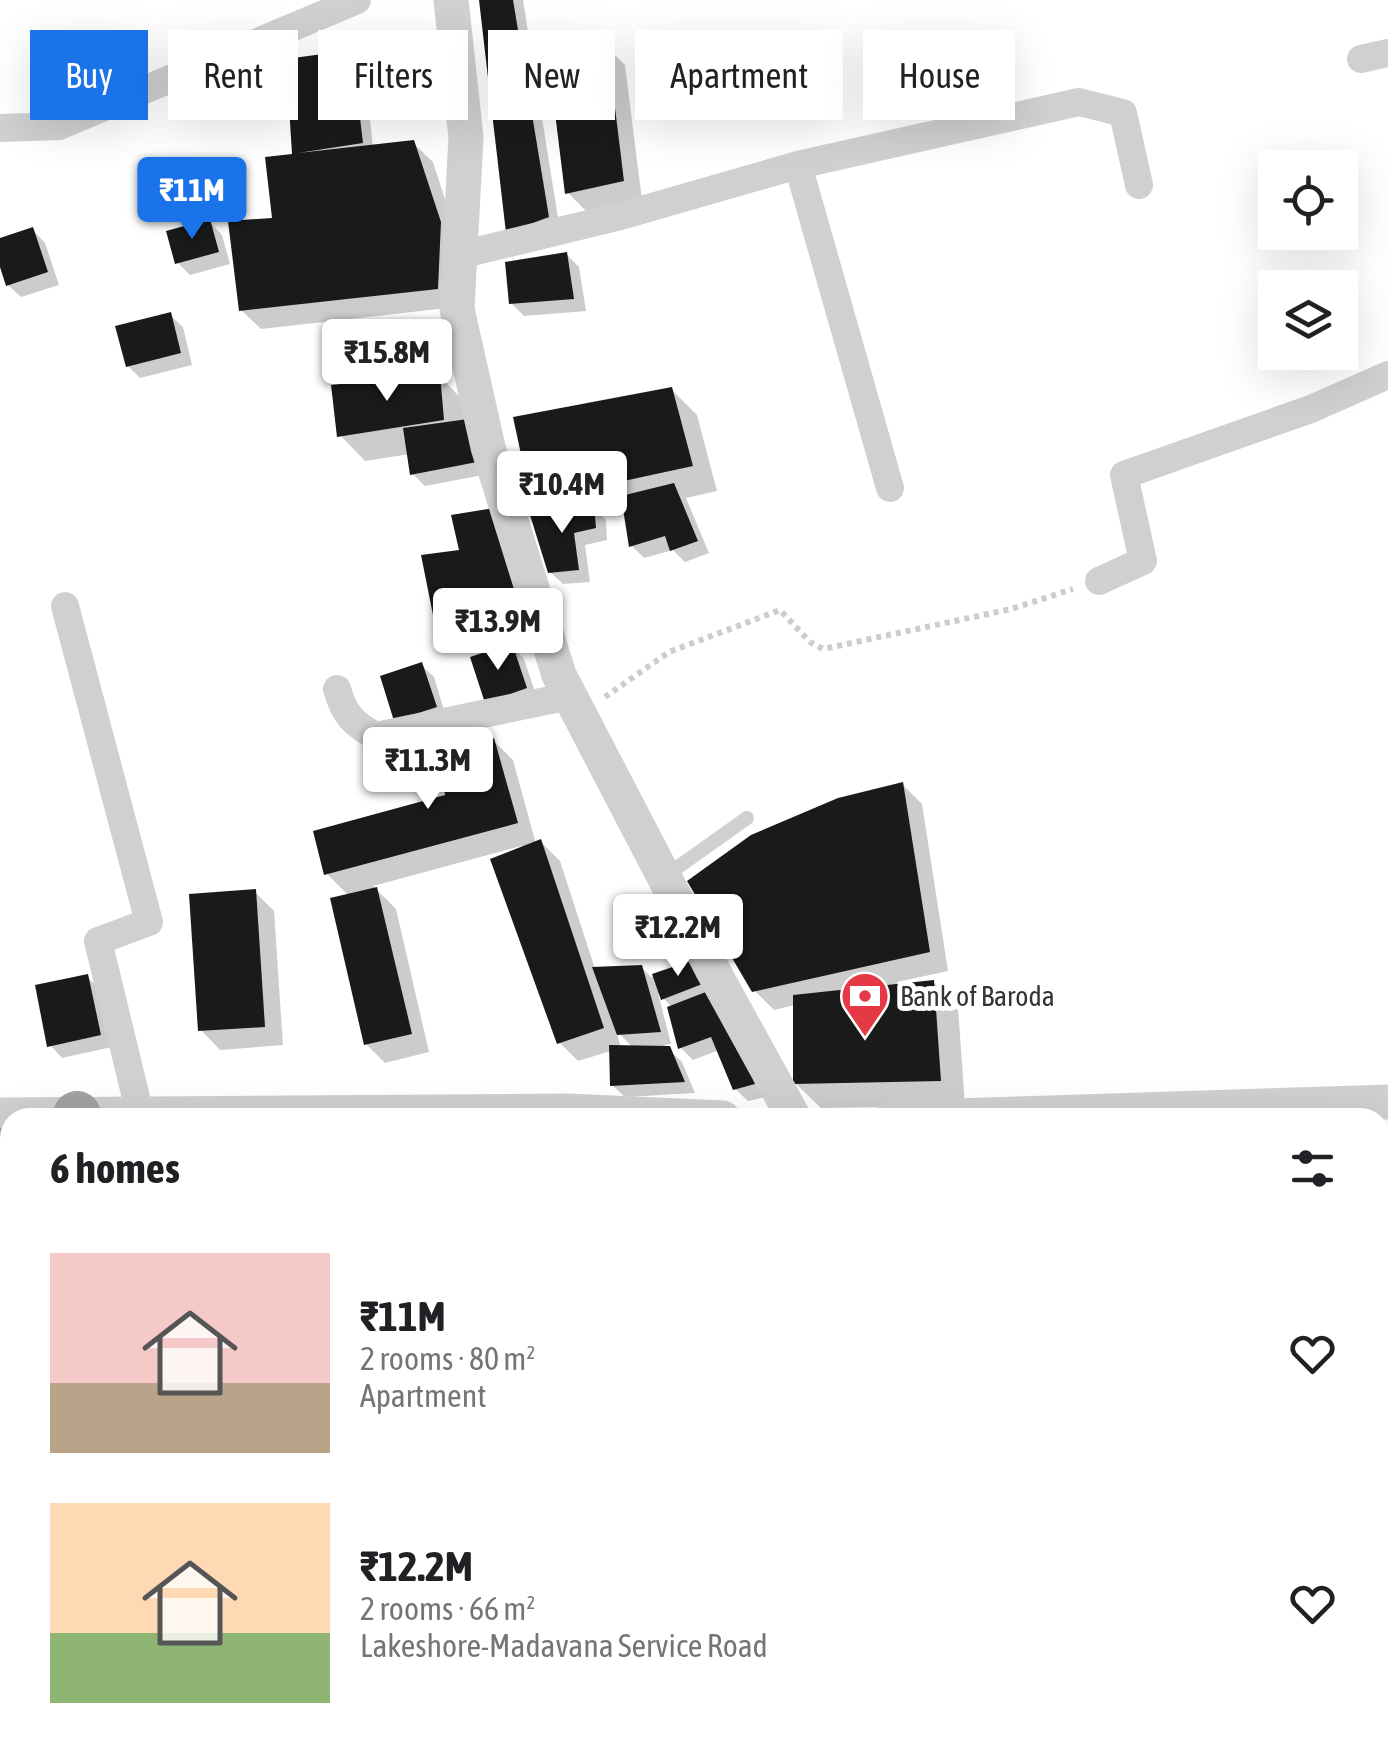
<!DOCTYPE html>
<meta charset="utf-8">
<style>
body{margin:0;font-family:"Asap Condensed",sans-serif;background:#f6f6f6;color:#202124;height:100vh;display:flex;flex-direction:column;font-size:38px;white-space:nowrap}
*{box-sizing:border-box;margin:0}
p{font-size:32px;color:#757577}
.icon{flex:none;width:55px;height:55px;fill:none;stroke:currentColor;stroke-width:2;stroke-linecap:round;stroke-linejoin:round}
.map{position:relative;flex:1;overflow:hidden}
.side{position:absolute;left:0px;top:1108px;width:1390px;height:642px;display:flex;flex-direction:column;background:#fff;border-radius:30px 30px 0 0;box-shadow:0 10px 40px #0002}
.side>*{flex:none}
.top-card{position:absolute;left:30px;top:30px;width:1330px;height:90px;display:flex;gap:20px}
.controls{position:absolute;left:1258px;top:150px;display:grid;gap:20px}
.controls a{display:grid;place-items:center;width:100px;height:100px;border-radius:0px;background:#fff;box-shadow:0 10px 40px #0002;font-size:50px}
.price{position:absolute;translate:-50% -85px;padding:0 22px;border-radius:10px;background:#fff;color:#222;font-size:32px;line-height:65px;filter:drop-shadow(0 2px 5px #0008)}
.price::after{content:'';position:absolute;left:50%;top:60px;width:30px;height:22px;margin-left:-15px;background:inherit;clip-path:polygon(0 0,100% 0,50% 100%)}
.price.selected{background:#1a73e8;color:#fff}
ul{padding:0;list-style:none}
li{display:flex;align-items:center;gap:30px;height:250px;padding:0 50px}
li span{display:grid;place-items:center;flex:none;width:280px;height:200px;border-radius:0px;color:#555}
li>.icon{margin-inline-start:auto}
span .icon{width:120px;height:120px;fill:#fffc;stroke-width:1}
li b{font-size:42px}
h2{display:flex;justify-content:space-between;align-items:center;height:120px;padding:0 50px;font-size:42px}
.pill{padding:0 35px;border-radius:0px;background:#fff;box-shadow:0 10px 40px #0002;font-size:35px;line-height:90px}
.pill.selected{background:#1a73e8;color:#fff}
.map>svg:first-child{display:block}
</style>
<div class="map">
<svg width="1388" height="1749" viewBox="0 0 1388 1749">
<rect width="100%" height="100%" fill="#fff"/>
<g fill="#0003" fill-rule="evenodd">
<polygon points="482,0 523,0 560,230 521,244"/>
<polygon points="606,46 625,65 642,200 587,212 568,193"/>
<polygon points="351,52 364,65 373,147 413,143 433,162 459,243 456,307 261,329 241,310 298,156 294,152"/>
<polygon points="210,222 222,235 230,264 190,275 177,262"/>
<polygon points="33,230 45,243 59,285 21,297 8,285 0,259 0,241"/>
<polygon points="566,254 579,267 586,311 524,316 511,303"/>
<polygon points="170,315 183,327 192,365 140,378 128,366"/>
<polygon points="440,377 465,402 488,474 425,486 413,474 410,454 365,461 340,435"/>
<polygon points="672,390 697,415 717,491 686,498 709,553 685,562 673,550 644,558 632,546 626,511 602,516 606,520 607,540 585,545 590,582 563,584 550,572 548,514 534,500"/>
<polygon points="454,517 527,603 494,607 503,641 487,644 480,637 452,646 440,634 462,552"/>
<polygon points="512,646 524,659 538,701 499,714"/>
<polygon points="421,665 434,677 447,720 409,732"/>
<path d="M475,736L487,748L494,741L513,760L536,844L541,842L560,861L595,969L641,967L651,977L696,962L766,1097L748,1101L735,1089L719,1050L693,1060L680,1047L672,1007L658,993L671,1044L664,1045L682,1062L695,1093L625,1097L612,1085L611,1051L578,1061L559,1042L521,846L373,886L396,909L429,1052L385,1063L366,1044L349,896L327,874L448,797ZM616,1030L633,1048H621Z"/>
<polygon points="902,784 922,804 948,971 897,982 897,986 933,982 958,1007 965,1106 821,1108 795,1083 795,1005 774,1010 754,990"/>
<polygon points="255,892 274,911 283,1045 220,1050 201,1030"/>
<polygon points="87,977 100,989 112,1047 62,1058 50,1045"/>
<polygon points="777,1740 851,1740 852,1749 781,1749"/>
</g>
<g fill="#1a1a1a">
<polygon points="479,0 513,0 549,217 506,233"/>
<polygon points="607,43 624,181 565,194 548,56"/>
<polygon points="352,50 363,143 298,153 414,140 441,222 438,289 239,311 228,221 272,218 265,157 292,154 286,59"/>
<polygon points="210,219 219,252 175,264 166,231"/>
<polygon points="33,227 48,272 6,286 0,267 0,238"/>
<polygon points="567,252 574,299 509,304 505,262"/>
<polygon points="171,312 181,353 126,367 115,326"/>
<polygon points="440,374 444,420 337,437 331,385"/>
<polygon points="672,387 693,466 531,501 513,417"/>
<polygon points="468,419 477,462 410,475 403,428"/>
<polygon points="674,483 698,541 670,551 665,536 629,547 621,496"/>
<polygon points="594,505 596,528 574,533 579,570 548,573 530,515"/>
<polygon points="494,508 516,591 483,595 492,628 472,633 467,625 437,635 421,555 459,550 451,515"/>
<polygon points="512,643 527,688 485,703 470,657"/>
<polygon points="422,662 437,707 394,721 380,676"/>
<polygon points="476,733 479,751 494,738 518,823 324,875 313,831 445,795 436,743"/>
<polygon points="903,782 930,952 752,992 687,881 751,835 838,798"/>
<polygon points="541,839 604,1028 557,1044 490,859"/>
<polygon points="377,887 412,1034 364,1045 330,898"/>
<polygon points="256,889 265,1027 198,1031 189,894"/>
<polygon points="696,959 705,983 661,1000 652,974"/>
<polygon points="642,965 661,1032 617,1035 592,967"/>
<polygon points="88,974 101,1035 47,1047 35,985"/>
<polygon points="934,980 941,1081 793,1084 793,995"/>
<polygon points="711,990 733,1029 755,1084 733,1090 711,1037 678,1049 667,1007"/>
<polygon points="609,1045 670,1046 685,1082 610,1086"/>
</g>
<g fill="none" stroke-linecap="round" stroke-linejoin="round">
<polyline stroke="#cdcdcd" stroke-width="6" stroke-dasharray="5 5" stroke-linecap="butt" points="605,697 669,652 780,610 810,642 823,649 1011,609 1073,589"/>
<polyline stroke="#d0d0d0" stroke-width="14" points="664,877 747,818"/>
<g stroke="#d0d0d0" stroke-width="28">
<polyline points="1361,59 1388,53"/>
<polyline points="0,128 59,126 357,0"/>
<polyline points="798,165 890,488"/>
<polyline points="460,255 617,217 798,165 1079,102 1123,113 1139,185"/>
<polyline points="1099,581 1143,561 1124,475 1311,409 1388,375"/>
<polyline points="65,606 149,922 98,941 140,1114"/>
<path d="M337,689C344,714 353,724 376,736L570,696"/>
<polyline points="853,1740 855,1749"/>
</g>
<g stroke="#d0d0d0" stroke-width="35">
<polyline points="451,0 466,137 457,309 488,447 559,675 712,969 794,1118"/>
<polyline points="0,1115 567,1111 723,1118"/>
<polyline points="891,1118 1388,1102"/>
<polyline points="0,1258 10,1258"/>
<polyline points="1380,1263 1388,1263"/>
</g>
<g stroke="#a2a2a2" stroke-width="48">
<polyline points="77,1115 78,1118"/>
<polyline points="0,1152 10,1152"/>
<polyline points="1380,1154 1388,1154"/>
<polyline points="0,1209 10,1208"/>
<polyline points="1380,1210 1388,1210"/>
</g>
</g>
<defs>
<g id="bank-pin" transform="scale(2.5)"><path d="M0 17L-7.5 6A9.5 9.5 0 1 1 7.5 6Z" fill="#e63946" stroke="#fff"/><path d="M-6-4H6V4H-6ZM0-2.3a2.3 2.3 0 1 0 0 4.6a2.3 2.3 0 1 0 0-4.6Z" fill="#fff"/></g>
</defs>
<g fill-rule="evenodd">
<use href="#bank-pin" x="865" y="996"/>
</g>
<g text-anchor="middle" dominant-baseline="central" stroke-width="10" stroke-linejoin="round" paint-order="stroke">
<g font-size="28" fill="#333" stroke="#fff" text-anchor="start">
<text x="900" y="996">Bank of Baroda</text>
</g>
</g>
</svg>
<div class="controls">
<a><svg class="icon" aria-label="locate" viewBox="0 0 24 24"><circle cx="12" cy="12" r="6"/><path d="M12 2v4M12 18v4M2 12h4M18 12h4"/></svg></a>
<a><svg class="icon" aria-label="layers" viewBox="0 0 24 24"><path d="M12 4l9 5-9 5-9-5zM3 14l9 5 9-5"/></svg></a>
</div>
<b class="price selected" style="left:192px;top:242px">₹11M</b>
<b class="price" style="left:387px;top:404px">₹15.8M</b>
<b class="price" style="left:562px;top:536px">₹10.4M</b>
<b class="price" style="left:498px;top:673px">₹13.9M</b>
<b class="price" style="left:428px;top:812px">₹11.3M</b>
<b class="price" style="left:678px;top:979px">₹12.2M</b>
<div class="top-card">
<a class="pill selected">Buy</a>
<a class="pill">Rent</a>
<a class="pill">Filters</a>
<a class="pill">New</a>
<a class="pill">Apartment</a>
<a class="pill">House</a>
</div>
<section class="side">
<h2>6 homes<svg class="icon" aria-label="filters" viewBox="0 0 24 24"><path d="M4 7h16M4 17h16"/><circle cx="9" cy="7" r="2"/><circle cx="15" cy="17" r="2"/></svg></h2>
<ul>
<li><span style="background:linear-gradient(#f6c9c9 65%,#b9a48a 0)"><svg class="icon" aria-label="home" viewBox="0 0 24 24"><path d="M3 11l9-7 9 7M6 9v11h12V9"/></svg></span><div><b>₹11M</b><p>2 rooms · 80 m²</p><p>Apartment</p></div><svg class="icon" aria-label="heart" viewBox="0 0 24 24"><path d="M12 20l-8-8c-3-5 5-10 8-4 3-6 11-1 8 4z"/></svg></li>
<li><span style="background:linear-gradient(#ffd9b3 65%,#8fb573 0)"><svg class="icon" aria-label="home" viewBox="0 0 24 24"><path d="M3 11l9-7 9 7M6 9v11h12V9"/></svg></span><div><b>₹12.2M</b><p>2 rooms · 66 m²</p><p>Lakeshore-Madavana Service Road</p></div><svg class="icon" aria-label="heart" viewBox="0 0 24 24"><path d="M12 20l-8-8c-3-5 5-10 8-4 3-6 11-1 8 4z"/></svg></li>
</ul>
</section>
</div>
